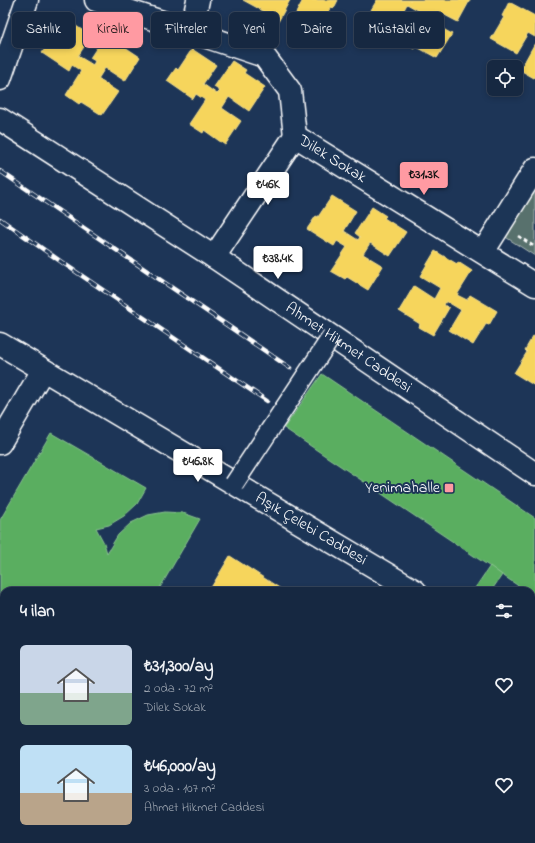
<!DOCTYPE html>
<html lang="tr">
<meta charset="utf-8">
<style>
body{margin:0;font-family:"Indie Flower",sans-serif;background:#1f3048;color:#f1f3f6;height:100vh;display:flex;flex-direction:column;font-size:15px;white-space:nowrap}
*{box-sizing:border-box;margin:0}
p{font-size:13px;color:#9ea6b1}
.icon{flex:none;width:22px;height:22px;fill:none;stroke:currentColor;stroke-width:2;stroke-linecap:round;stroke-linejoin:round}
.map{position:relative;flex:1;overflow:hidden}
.drawer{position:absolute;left:0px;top:587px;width:535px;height:256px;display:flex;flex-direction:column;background:#162841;border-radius:12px 12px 0 0;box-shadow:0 2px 6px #0003,0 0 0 1px #35445a}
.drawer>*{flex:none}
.top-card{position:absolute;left:12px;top:12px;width:511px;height:36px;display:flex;gap:8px}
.buttons{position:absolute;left:487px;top:60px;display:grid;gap:8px}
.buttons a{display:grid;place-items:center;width:36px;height:36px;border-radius:6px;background:#162841;box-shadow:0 2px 6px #0003,0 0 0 1px #35445a;font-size:20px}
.price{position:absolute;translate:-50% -34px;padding:0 9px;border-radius:4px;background:#fff;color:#222;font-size:13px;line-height:26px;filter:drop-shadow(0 1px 2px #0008)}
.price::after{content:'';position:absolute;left:50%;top:24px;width:12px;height:9px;margin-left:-6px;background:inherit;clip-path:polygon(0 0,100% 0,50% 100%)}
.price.active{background:#ff9aa2;color:#111}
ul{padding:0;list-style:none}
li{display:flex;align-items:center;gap:12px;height:100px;padding:0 20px}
li span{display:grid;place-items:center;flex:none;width:112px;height:80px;border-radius:6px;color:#555}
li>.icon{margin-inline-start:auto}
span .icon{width:48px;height:48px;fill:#fffc;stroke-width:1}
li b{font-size:17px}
h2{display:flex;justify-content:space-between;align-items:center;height:48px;padding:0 20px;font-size:17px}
.chip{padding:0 14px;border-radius:6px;background:#162841;box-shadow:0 2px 6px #0003,0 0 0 1px #35445a;font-size:14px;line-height:36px}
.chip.active{background:#ff9aa2;color:#111}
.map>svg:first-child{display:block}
</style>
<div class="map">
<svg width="535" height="843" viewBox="0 0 535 843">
<rect width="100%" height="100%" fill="#1d3557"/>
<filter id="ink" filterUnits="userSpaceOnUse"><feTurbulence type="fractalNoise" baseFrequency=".025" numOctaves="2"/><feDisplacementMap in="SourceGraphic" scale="8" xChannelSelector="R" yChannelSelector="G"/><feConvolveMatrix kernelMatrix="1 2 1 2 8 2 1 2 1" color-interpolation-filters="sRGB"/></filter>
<g filter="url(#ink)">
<polygon fill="#58716d" stroke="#acb8b6" points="535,187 535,256 504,236"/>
<g fill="#f6d55c" stroke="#f9e28d">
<polygon points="243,0 290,0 278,22 264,15 265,12"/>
<polygon points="303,0 338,0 334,8 331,7 320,30 294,17"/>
<polygon points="377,0 470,0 458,22 437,11 431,22 452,34 437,58 415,46 414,49 400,41 415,13 421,16 423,13 407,4 396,25 371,10"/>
<polygon points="509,2 535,16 534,23 535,23 535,37 528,33 516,53 491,39 504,17 502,16"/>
<polygon points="67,20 91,36 78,56 93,65 95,61 90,58 107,32 121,41 119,43 140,57 125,81 105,68 98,79 118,92 102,115 81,102 79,104 66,95 81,71 72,65 69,71 42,53 51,40 53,42"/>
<polygon points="535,43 535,76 534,78 520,70"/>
<polygon points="192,49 216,65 203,84 217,94 220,91 214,87 232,61 246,70 244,73 265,87 249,111 229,97 222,108 241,121 225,145 204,130 203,133 189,124 205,100 196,94 193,99 167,81 176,68 178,70"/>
<polygon points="332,196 356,211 344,231 358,240 360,237 355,233 372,207 386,216 384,218 406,232 390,256 370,243 363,254 383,266 368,290 347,277 345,279 331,271 347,247 337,241 334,246 307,229 316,216 318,217"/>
<polygon points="435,251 457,264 458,262 472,271 457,295 467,300 470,295 497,311 489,325 486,324 473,345 449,330 461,310 446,301 444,305 449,308 433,335 419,327 420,324 399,311 414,286 434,299 440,288 420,276"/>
<polygon points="533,336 535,337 535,386 514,373 527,352 525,350"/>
<polygon points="230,556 284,591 209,591"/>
</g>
<g fill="#5aae61" stroke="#8cc690">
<polygon points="322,374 535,518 535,597 531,594 531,591 526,591 284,428"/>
<polygon points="51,433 146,488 137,504 124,516 109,525 96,528 104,543 107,553 118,535 131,523 148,515 165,512 183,513 200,519 158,591 4,591 4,627 0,628 0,520"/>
<polygon points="490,566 502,575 491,591 473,591"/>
<polygon points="531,619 535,622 535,652 531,649"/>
<polygon points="0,644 4,644 4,746 0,744"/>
</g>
<g fill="#666a71" stroke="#fff">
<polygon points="0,786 4,788 4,839 21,839 19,843 0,843"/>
<polygon points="56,839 146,839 144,843 54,843"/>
<polygon points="315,839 429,839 427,843 323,843"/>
</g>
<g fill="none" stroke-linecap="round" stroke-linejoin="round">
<g stroke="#fff" stroke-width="25">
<g id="minor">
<polyline points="96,0 264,56 290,91 295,136"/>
<polyline points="191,32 198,0"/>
<polyline points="0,79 27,0"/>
<path id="s1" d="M0,119L214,257L535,474"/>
<path id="s2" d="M295,136L535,285"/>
<polyline points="483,252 535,169"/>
<polyline points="214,257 295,136"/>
<path id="s3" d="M0,344L415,591"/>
<polyline points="0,443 43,370"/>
<polyline points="531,659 535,662"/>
<polyline points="531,705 535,707"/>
</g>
</g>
<polyline stroke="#fff" stroke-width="2.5" stroke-dasharray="4 3" stroke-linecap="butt" points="518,236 535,247"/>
<use href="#minor" stroke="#1d3557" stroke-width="22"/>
<g stroke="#fff" stroke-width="4.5">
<g id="rail">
<polyline points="0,171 290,368"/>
<polyline points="0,219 63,263 267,401"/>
</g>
</g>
<use href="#rail" stroke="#1d3557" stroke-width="3" stroke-dasharray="9" stroke-linecap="butt"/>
<g stroke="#fff" stroke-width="21" stroke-linecap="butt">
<polyline id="pedestrian-bridge" points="234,484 332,336"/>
</g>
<use href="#pedestrian-bridge" stroke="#1d3557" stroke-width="18"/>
</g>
</g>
<rect fill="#ff9aa2" stroke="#1d3557" stroke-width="1.5" x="444" y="483" width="10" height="10" rx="2"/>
<g text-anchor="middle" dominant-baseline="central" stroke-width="4" stroke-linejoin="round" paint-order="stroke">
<g font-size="16" fill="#fff" stroke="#1d3557">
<text stroke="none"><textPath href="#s2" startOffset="44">Dilek Sokak</textPath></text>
<text stroke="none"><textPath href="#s1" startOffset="417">Ahmet Hikmet Caddesi</textPath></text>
<text stroke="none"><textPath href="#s3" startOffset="362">Aşık Çelebi Caddesi</textPath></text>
</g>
<g font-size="16" fill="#fff" stroke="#1d3557" text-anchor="end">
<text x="440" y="488">Yenimahalle</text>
</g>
</g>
</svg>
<div class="buttons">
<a><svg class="icon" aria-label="locate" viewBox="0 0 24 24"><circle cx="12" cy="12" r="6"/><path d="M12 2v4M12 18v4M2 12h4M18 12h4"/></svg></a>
</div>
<b class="price active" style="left:424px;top:196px">₺31.3K</b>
<b class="price" style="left:268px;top:206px">₺46K</b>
<b class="price" style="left:278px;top:280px">₺38.4K</b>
<b class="price" style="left:198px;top:483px">₺46.8K</b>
<div class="top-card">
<a class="chip">Satılık</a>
<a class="chip active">Kiralık</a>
<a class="chip">Filtreler</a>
<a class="chip">Yeni</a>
<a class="chip">Daire</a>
<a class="chip">Müstakil ev</a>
</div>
<section class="drawer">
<h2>4 ilan<svg class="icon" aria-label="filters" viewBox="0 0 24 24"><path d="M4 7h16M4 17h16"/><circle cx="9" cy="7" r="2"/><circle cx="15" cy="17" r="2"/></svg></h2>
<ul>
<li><span style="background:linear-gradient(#c9d6e8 60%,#7fa58c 0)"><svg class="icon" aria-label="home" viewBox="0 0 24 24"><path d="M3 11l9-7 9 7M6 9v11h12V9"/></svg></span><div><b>₺31,300/ay</b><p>2 oda · 72 m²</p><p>Dilek Sokak</p></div><svg class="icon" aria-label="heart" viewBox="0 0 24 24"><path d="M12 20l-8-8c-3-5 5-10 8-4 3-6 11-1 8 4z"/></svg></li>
<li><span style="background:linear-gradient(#bfe0f5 60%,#b9a48a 0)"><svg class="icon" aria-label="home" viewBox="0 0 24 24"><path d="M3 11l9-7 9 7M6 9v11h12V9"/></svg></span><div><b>₺46,000/ay</b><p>3 oda · 107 m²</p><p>Ahmet Hikmet Caddesi</p></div><svg class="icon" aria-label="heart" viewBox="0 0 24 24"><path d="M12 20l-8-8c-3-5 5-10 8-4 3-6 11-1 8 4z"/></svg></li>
</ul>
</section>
</div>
